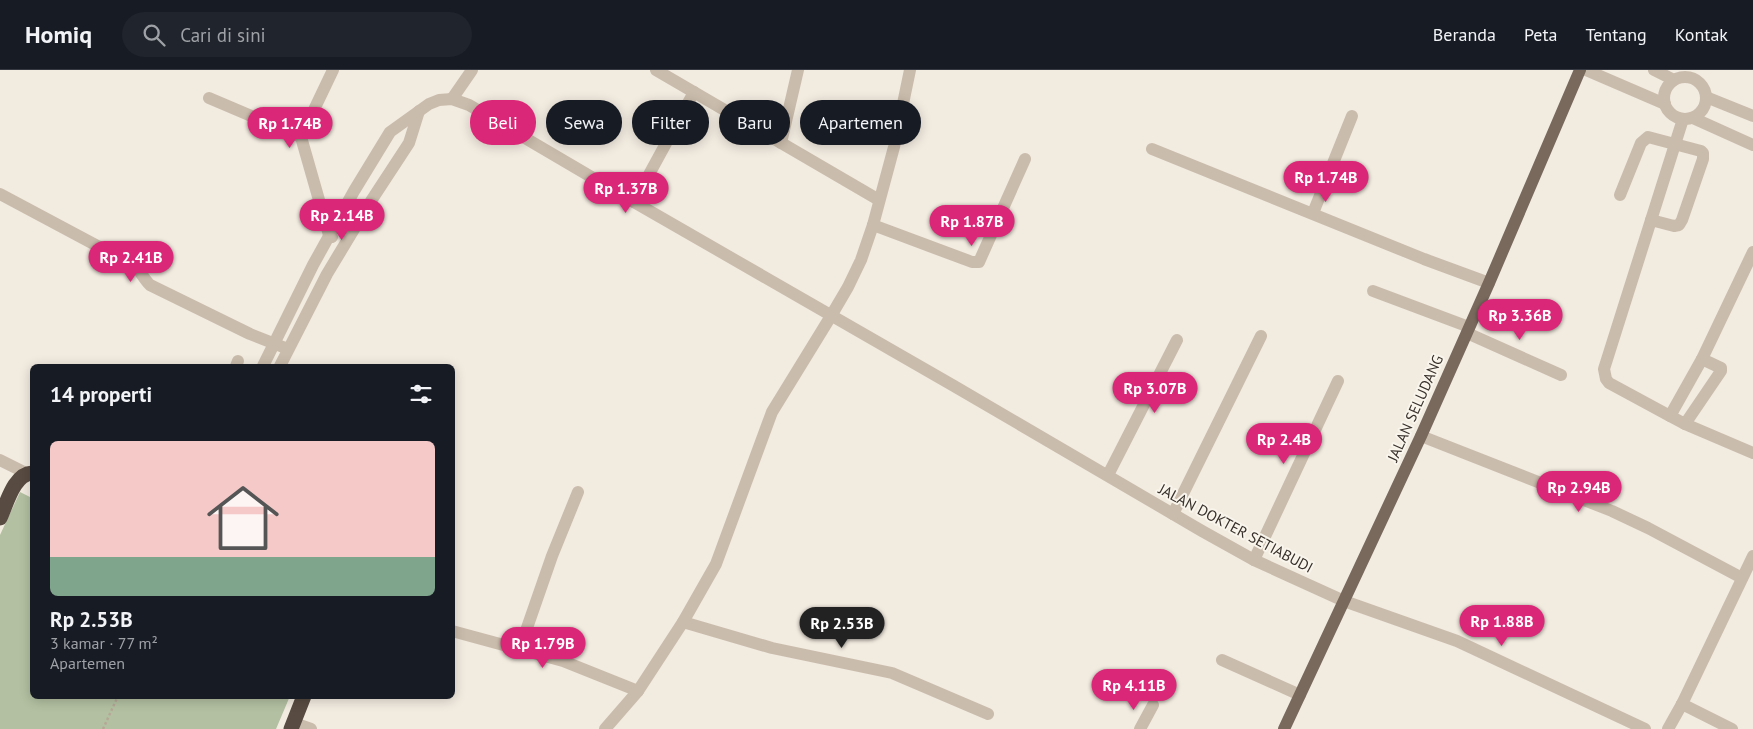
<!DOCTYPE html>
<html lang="id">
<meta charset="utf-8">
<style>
body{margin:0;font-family:"PT Sans",sans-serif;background:#20242c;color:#f1f3f6;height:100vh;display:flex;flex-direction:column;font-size:19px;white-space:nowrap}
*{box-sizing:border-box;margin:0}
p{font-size:16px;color:#9ea1a6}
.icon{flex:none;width:28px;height:28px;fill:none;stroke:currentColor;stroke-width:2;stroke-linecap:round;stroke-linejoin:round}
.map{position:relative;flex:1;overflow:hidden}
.sheet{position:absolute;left:30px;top:294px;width:425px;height:335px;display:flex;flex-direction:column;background:#171b24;border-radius:8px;box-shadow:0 2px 12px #0003}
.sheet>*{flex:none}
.hud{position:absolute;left:470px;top:30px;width:475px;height:45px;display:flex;gap:10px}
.price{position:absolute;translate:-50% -42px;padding:0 11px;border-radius:18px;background:#db2777;color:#fff;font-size:16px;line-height:32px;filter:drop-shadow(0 1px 2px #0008)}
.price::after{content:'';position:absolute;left:50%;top:30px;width:15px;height:11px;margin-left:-8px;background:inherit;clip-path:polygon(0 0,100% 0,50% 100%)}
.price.selected{background:#222;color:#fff}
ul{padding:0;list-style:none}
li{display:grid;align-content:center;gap:10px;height:265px;padding:0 20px}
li+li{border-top:1px solid #363941}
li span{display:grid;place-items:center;height:155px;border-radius:8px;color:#555}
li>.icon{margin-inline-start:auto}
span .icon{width:90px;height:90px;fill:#fffc;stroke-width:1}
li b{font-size:21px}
h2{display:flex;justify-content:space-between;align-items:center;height:60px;padding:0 20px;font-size:21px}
.pill{padding:0 18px;border-radius:22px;background:#171b24;box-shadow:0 2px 12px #0003;font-size:18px;line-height:45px}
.pill.selected{background:#db2777;color:#fff}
header{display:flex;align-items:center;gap:30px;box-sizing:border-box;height:70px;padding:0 25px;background:#171b24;border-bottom:1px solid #363941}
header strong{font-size:24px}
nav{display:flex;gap:28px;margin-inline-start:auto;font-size:18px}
.search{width:350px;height:45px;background:#20242c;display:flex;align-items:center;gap:12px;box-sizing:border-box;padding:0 18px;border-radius:28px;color:#9ea1a6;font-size:19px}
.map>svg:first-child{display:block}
</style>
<header>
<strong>Homiq</strong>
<div class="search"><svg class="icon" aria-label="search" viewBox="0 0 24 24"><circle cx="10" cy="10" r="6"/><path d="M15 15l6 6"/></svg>Cari di sini</div>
<nav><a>Beranda</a><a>Peta</a><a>Tentang</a><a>Kontak</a></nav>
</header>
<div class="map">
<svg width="1753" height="659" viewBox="0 0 1753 659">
<rect width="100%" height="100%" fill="#f2ebe0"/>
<polygon fill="#b3c0a1" points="20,422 32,428 32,626 290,626 276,659 0,659 0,465"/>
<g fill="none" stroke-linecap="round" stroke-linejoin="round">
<polyline stroke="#b5a796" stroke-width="2.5" stroke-dasharray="2.5 2.5" stroke-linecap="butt" points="103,659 118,626"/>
<g stroke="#cabcac" stroke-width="12">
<polyline points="656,0 879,130"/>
<polyline points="1586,0 1665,34"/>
<polyline points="1654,0 1674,10"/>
<circle cx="1685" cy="28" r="21"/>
<polyline points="1706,27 1753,46"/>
<polyline points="209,28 301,67 329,165 332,167"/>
<polyline points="452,29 472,0"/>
<polyline points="1693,48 1753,75"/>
<polyline points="1683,49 1604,299 1606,309 1609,313 1670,346 1702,289"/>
<polyline points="301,67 333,0"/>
<polyline points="781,73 798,0"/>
<polyline points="1152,79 1424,189 1489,213"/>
<path d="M0,124L135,196C141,202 144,209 150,215L250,264L288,279"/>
<polyline points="1620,125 1641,73 1648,67 1701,81 1703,83 1703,89 1682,150 1679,155 1674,156 1651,150"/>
<polyline points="634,132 694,22"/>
<polyline points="1313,143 1352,46"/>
<polyline points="873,155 972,192 979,192 1025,89"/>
<polyline points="1373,221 1469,257"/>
<polyline points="1467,263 1561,305"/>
<polyline points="236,296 238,291"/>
<polyline points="263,296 313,195 354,121 390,62 429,34 439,30 452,29 469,35 634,132 954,316 1202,461 1254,490 1344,531 1457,571 1645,659"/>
<polyline points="280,296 327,204 371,131 409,73 419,41"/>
<polyline points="1670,346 1685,354 1721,301 1721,298 1702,289 1753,182"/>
<polyline points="1685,354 1753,383"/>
<polyline points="1421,366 1612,441 1648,458 1742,508"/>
<polyline points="0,390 26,403"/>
<polyline points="1108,405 1177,270"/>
<polyline points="1173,444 1261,266"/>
<polyline points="1254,490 1338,311"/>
<polyline points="683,552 772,578 892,603 988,644"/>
<polyline points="452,561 563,591 638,621"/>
<polyline points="520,578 552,486 578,422"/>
<polyline points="1222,590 1300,625"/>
<polyline points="1682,634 1732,659"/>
<polyline points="294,653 311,659"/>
<polyline points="605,659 638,621 683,552 716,494 772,342 831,246 848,217 861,190 873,155 894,77 910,0"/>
<polyline points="1140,659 1153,635"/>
<polyline points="1668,659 1682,634 1753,486"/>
</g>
<polyline stroke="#79695d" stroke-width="12" points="1284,659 1421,366 1489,213 1580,0"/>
<g stroke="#584b42" stroke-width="15">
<path d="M0,448C7,433 14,404 32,403"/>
<polyline points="291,659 304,626"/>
</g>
</g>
<g text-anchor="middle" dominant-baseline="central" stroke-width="4" stroke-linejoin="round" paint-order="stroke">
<g font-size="15" fill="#38302b" stroke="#f9f5ec">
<text transform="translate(1415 338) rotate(-66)">JALAN SELUDANG</text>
<text transform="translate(1236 458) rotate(28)">JALAN DOKTER SETIABUDI</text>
</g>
</g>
</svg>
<b class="price" style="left:290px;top:79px">Rp 1.74B</b>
<b class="price" style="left:1326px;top:133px">Rp 1.74B</b>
<b class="price" style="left:626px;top:144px">Rp 1.37B</b>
<b class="price" style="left:342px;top:171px">Rp 2.14B</b>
<b class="price" style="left:972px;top:177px">Rp 1.87B</b>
<b class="price" style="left:131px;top:213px">Rp 2.41B</b>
<b class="price" style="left:1520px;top:271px">Rp 3.36B</b>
<b class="price" style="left:1155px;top:344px">Rp 3.07B</b>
<b class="price" style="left:1284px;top:395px">Rp 2.4B</b>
<b class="price" style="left:1579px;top:443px">Rp 2.94B</b>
<b class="price" style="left:1502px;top:577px">Rp 1.88B</b>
<b class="price selected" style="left:842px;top:579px">Rp 2.53B</b>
<b class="price" style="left:543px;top:599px">Rp 1.79B</b>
<b class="price" style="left:1134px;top:641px">Rp 4.11B</b>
<div class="hud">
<a class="pill selected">Beli</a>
<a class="pill">Sewa</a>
<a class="pill">Filter</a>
<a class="pill">Baru</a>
<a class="pill">Apartemen</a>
</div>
<section class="sheet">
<h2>14 properti<svg class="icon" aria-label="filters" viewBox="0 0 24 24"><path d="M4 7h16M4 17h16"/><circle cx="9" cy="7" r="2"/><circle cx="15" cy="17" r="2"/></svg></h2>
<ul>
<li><span style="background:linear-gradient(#f6c9c9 75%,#7fa58c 0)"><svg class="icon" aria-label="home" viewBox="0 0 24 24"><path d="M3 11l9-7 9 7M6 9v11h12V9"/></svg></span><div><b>Rp 2.53B</b><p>3 kamar · 77 m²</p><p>Apartemen</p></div></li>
</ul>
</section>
</div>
